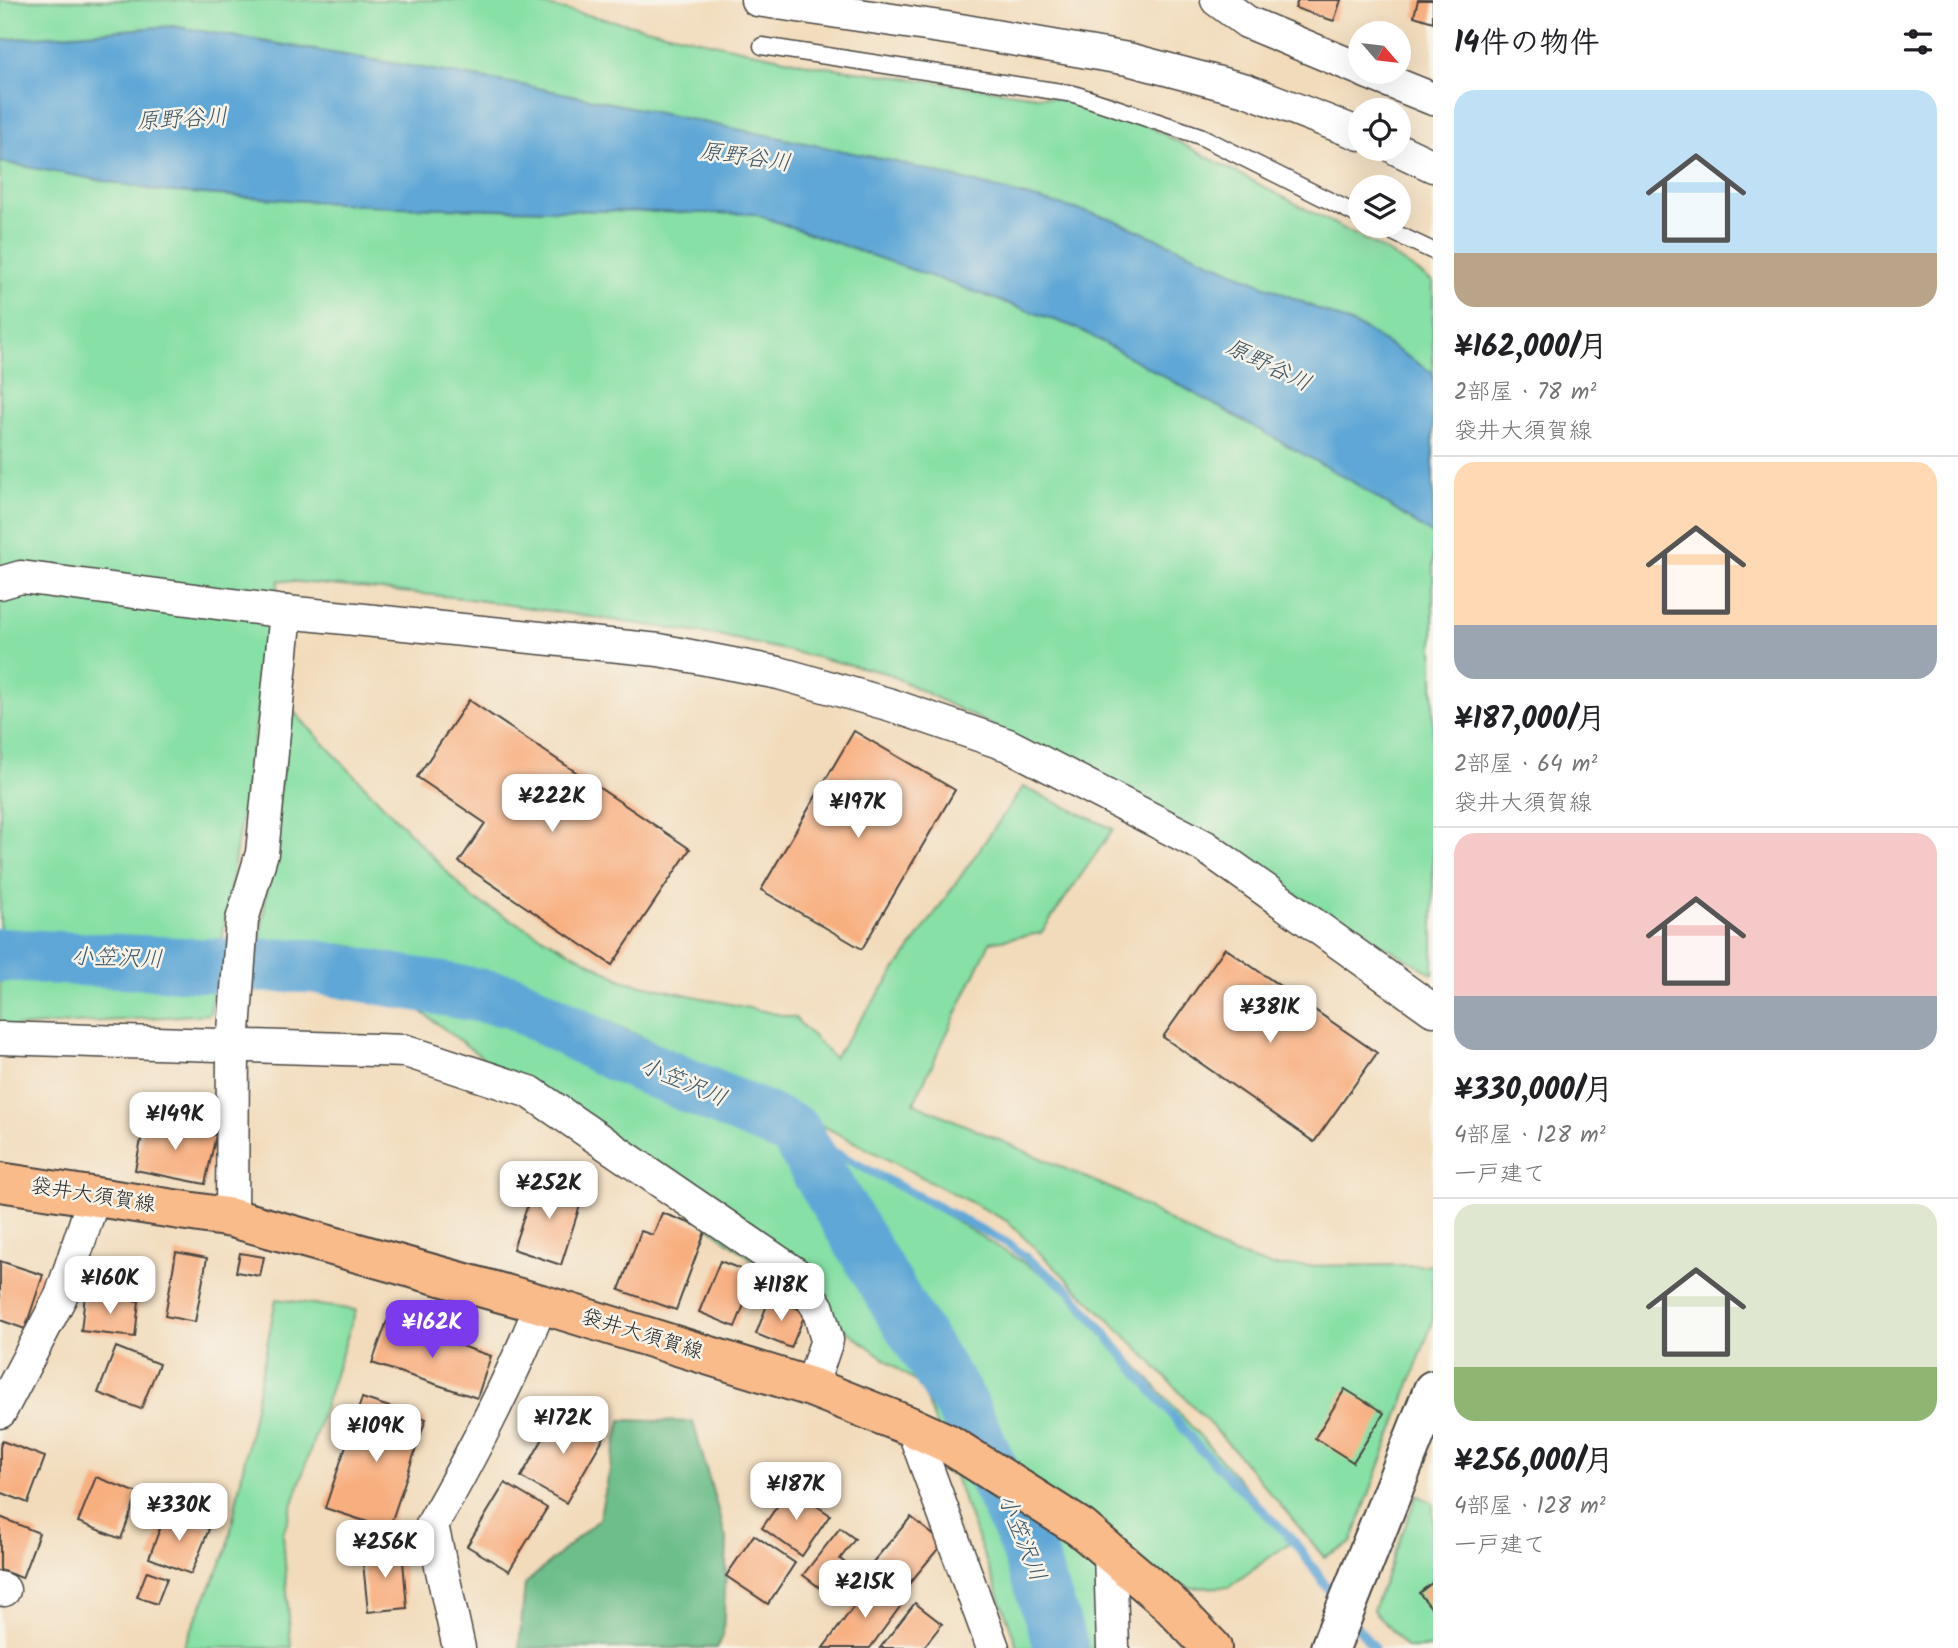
<!DOCTYPE html>
<html lang="ja">
<meta charset="utf-8">
<style>
body{margin:0;font-family:Kalam,"Klee One",sans-serif;background:#f6f6f6;color:#202124;height:100vh;display:flex;flex-direction:column;font-size:26px;white-space:nowrap}
*{box-sizing:border-box;margin:0}
p{font-size:23px;color:#757577}
.icon{flex:none;width:38px;height:38px;fill:none;stroke:currentColor;stroke-width:2;stroke-linecap:round;stroke-linejoin:round}
.map{position:relative;flex:1;overflow:hidden}
.side{display:flex;flex-direction:column;background:#fff;width:525px}
.side>*{flex:none}
.needle{width:46px;rotate:118deg}
.tools{position:absolute;left:1348px;top:21px;display:grid;gap:14px}
.tools a{display:grid;place-items:center;width:63px;height:63px;border-radius:50%;background:#fff;box-shadow:0 7px 28px #0002;font-size:35px}
.price{position:absolute;translate:-50% -60px;padding:0 16px;border-radius:14px;background:#fff;color:#222;font-size:23px;line-height:46px;filter:drop-shadow(0 2px 4px #0008)}
.price::after{content:'';position:absolute;left:50%;top:42px;width:21px;height:16px;margin-left:-10px;background:inherit;clip-path:polygon(0 0,100% 0,50% 100%)}
.price.active{background:#7c3aed;color:#fff}
ul{padding:0;list-style:none}
li{display:grid;align-content:center;gap:14px;height:371px;padding:0 21px}
li+li{border-top:2px solid #e0e0e0}
li span{display:grid;place-items:center;height:217px;border-radius:21px;color:#555}
li>.icon{margin-inline-start:auto}
span .icon{width:126px;height:126px;fill:#fffc;stroke-width:1}
li b{font-size:30px}
h2{display:flex;justify-content:space-between;align-items:center;height:84px;padding:0 21px;font-size:30px}
main{display:flex;flex:1;min-height:0}
.map>svg:first-child{display:block}
</style>
<main>
<div class="map">
<svg width="1433" height="1648" viewBox="0 0 1433 1648">
<rect width="100%" height="100%" fill="#f7f3e8"/>
<filter id="ink" filterUnits="userSpaceOnUse"><feTurbulence type="fractalNoise" baseFrequency=".0143" numOctaves="2"/><feDisplacementMap in="SourceGraphic" scale="14" xChannelSelector="R" yChannelSelector="G"/><feConvolveMatrix kernelMatrix="1 2 1 2 8 2 1 2 1" color-interpolation-filters="sRGB"/></filter>
<filter id="wash" filterUnits="userSpaceOnUse"><feTurbulence type="fractalNoise" baseFrequency=".00686" numOctaves="4" result="noise"/><feDisplacementMap in="SourceGraphic" scale="28" xChannelSelector="R" yChannelSelector="G"/><feGaussianBlur stdDeviation="1.57" result="paint"/><feColorMatrix in="noise" values="0 0 0 0 0 0 0 0 0 0 0 0 0 0 0 0 0 1.4 0 .05"/><feComposite in="paint" operator="in"/></filter>
<g filter="url(#wash)">
<rect width="100%" height="100%" fill="#f2dbbb"/>
<g fill="#87e0a5" stroke="#598668" stroke-width="2">
<polygon points="0,0 520,0 812,65 1110,106 1386,251 1433,282 1433,974 1066,762 886,673 722,636 462,598 279,580 210,1014 0,1028"/>
<polygon points="290,708 473,899 624,981 795,1018 834,1058 1023,787 1113,829 1041,933 990,942 914,1103 1119,1192 1219,1249 1271,1266 1433,1265 1433,1321 1351,1543 1324,1557 1235,1451 1142,1352 1007,1221 740,1083 603,1019 349,945 260,942"/>
<polygon points="375,977 614,1054 900,1187 1070,1291 1293,1540 1229,1587 1097,1590 1099,1648 1018,1648 922,1387"/>
<polygon points="276,1299 356,1310 283,1534 291,1648 183,1648 227,1550"/>
<polygon points="1417,1495 1433,1503 1433,1648 1407,1648 1373,1610"/>
</g>
<polygon fill="#6dbe8a" stroke="#4c745a" stroke-width="2" points="621,1420 693,1422 727,1542 723,1636 717,1648 519,1648 525,1584 599,1519"/>
<polygon fill="#5fa7d6" stroke="#456980" stroke-width="2" points="172,26 528,86 892,161 1110,218 1364,329 1433,373 1433,535 1353,482 1077,328 754,214 394,207 159,191 0,162 0,40"/>
<g fill="none" stroke-linecap="round" stroke-linejoin="round">
<g stroke="#5fa7d6" stroke-width="9">
<polyline points="794,1131 1007,1243 1070,1291 1199,1448 1293,1540 1338,1602"/>
<polyline points="1353,1622 1374,1648"/>
</g>
<polyline stroke="#5fa7d6" stroke-width="54" points="0,955 199,965 311,966 512,1001 614,1054 794,1131 901,1310 962,1406 1027,1546 1062,1648"/>
</g>
<g id="blocks">
<g fill="#f8af80">
<polygon points="1298,0 1341,0 1334,21 1295,8"/>
<polygon points="1418,0 1433,0 1433,22 1414,16"/>
<polygon points="469,700 690,849 612,965 459,862 485,823 417,777"/>
<polygon points="854,731 955,790 862,949 761,890"/>
<polygon points="1225,948 1377,1053 1314,1142 1163,1037"/>
<polygon points="145,1120 216,1135 205,1184 135,1170"/>
<polygon points="537,1177 584,1193 561,1265 513,1249"/>
<polygon points="662,1213 706,1229 676,1310 619,1290 641,1231 653,1235"/>
<polygon points="176,1252 207,1258 195,1322 165,1316"/>
<polygon points="240,1253 264,1257 260,1276 236,1272"/>
<polygon points="0,1261 43,1275 25,1329 0,1320"/>
<polygon points="720,1261 756,1275 735,1327 699,1312"/>
<polygon points="85,1295 139,1301 135,1337 81,1331"/>
<polygon points="770,1297 806,1312 791,1348 756,1334"/>
<polygon points="387,1321 491,1356 477,1398 372,1363"/>
<polygon points="116,1347 159,1364 141,1409 98,1393"/>
<polygon points="1345,1389 1384,1413 1353,1462 1315,1438"/>
<polygon points="362,1398 426,1419 389,1529 325,1508"/>
<polygon points="560,1409 605,1435 566,1503 521,1477"/>
<polygon points="2,1441 45,1457 28,1503 0,1492 0,1447"/>
<polygon points="96,1477 138,1493 121,1539 78,1522"/>
<polygon points="505,1483 547,1508 509,1571 467,1546"/>
<polygon points="790,1488 830,1515 802,1556 762,1528"/>
<polygon points="166,1512 209,1529 191,1574 149,1558"/>
<polygon points="0,1517 39,1533 22,1578 0,1570"/>
<polygon points="911,1517 943,1543 904,1590 872,1563"/>
<polygon points="840,1528 855,1539 840,1559 862,1576 841,1604 803,1575"/>
<polygon points="754,1535 795,1563 768,1604 726,1576"/>
<polygon points="402,1549 407,1608 368,1612 362,1553"/>
<polygon points="147,1571 167,1578 157,1604 137,1597"/>
<polygon points="872,1582 902,1604 870,1648 823,1648"/>
<polygon points="1433,1582 1433,1610 1419,1593"/>
<polygon points="915,1603 942,1624 923,1648 880,1648"/>
</g>
</g>
</g>
<g filter="url(#ink)">
<use href="#blocks" fill-opacity="0" stroke="#494541" stroke-width="2"/>
<g fill="none" stroke-linecap="round" stroke-linejoin="round">
<g stroke="#494541" stroke-width="19">
<g id="service">
<polyline points="762,46 1074,94 1200,136 1360,216"/>
<polyline points="1380,226 1433,251"/>
</g>
</g>
<g stroke="#494541" stroke-width="35">
<g id="minor">
<polyline points="757,0 960,30 1128,59 1246,90 1360,134"/>
<polyline points="1217,0 1247,22 1360,69"/>
<polyline points="1366,72 1433,99"/>
<polyline points="1397,149 1433,166"/>
<polyline points="0,583 21,577 286,612 659,650 779,673 891,705 1008,745 1204,846 1433,1010"/>
<polyline points="0,1038 406,1051 530,1092 796,1274 818,1308 827,1340 811,1387"/>
<polyline points="232,1218 233,1046 242,920 262,853 286,612"/>
<polyline points="0,1412 61,1296 94,1197"/>
<polyline points="912,1427 993,1648"/>
<polyline points="1110,1552 1113,1648"/>
<polyline points="0,1588 4,1590"/>
<path d="M459,1648L432,1525C473,1453 511,1381 541,1304"/>
</g>
</g>
<g stroke="#494541" stroke-width="42">
<polyline id="tertiary" points="1330,1648 1433,1390"/>
</g>
<g stroke="#494541" stroke-width="42">
<polyline id="primary" points="0,1182 232,1218 541,1304 811,1387 912,1427 947,1443 1081,1528 1167,1601 1212,1648"/>
</g>
<use href="#service" stroke="#fff" stroke-width="16"/>
<use href="#minor" stroke="#fff" stroke-width="32"/>
<use href="#tertiary" stroke="#fff" stroke-width="38"/>
<use href="#primary" stroke="#fabb8b" stroke-width="38"/>
</g>
</g>
<g text-anchor="middle" dominant-baseline="central" stroke-width="5" stroke-linejoin="round" paint-order="stroke">
<g font-size="21" fill="#2b2b2b" stroke="#f7f3e8">
<text transform="translate(93 1196) rotate(9)">袋井大須賀線</text>
<text transform="translate(642 1335) rotate(17)">袋井大須賀線</text>
</g>
<g font-size="23" font-style="italic" fill="#3d5667" stroke="#f7f3e8">
<text transform="translate(182 120) rotate(-3)">原野谷川</text>
<text transform="translate(745 158) rotate(8)">原野谷川</text>
<text transform="translate(1268 366) rotate(26)">原野谷川</text>
<text transform="translate(117 959) rotate(2)">小笠沢川</text>
<text transform="translate(683 1083) rotate(23)">小笠沢川</text>
<text transform="translate(1021 1538) rotate(68)">小笠沢川</text>
</g>
</g>
</svg>
<div class="tools">
<a><svg class="needle" viewBox="-14 -14 28 28"><path d="M0-13l5 13h-10z" fill="#e53935"/><path d="M0 13l5-13h-10z" fill="#757577"/></svg></a>
<a><svg class="icon" aria-label="locate" viewBox="0 0 24 24"><circle cx="12" cy="12" r="6"/><path d="M12 2v4M12 18v4M2 12h4M18 12h4"/></svg></a>
<a><svg class="icon" aria-label="layers" viewBox="0 0 24 24"><path d="M12 4l9 5-9 5-9-5zM3 14l9 5 9-5"/></svg></a>
</div>
<b class="price" style="left:552px;top:834px">¥222K</b>
<b class="price" style="left:858px;top:840px">¥197K</b>
<b class="price" style="left:1270px;top:1045px">¥381K</b>
<b class="price" style="left:175px;top:1152px">¥149K</b>
<b class="price" style="left:549px;top:1221px">¥252K</b>
<b class="price" style="left:110px;top:1316px">¥160K</b>
<b class="price" style="left:781px;top:1323px">¥118K</b>
<b class="price active" style="left:432px;top:1360px">¥162K</b>
<b class="price" style="left:563px;top:1456px">¥172K</b>
<b class="price" style="left:376px;top:1464px">¥109K</b>
<b class="price" style="left:796px;top:1522px">¥187K</b>
<b class="price" style="left:179px;top:1543px">¥330K</b>
<b class="price" style="left:385px;top:1580px">¥256K</b>
<b class="price" style="left:865px;top:1620px">¥215K</b>
</div>
<section class="side">
<h2>14件の物件<svg class="icon" aria-label="filters" viewBox="0 0 24 24"><path d="M4 7h16M4 17h16"/><circle cx="9" cy="7" r="2"/><circle cx="15" cy="17" r="2"/></svg></h2>
<ul>
<li><span style="background:linear-gradient(#bfe0f5 75%,#b9a48a 0)"><svg class="icon" aria-label="home" viewBox="0 0 24 24"><path d="M3 11l9-7 9 7M6 9v11h12V9"/></svg></span><div><b>¥162,000/月</b><p>2部屋 · 78 m²</p><p>袋井大須賀線</p></div></li>
<li><span style="background:linear-gradient(#ffd9b3 75%,#9aa5b1 0)"><svg class="icon" aria-label="home" viewBox="0 0 24 24"><path d="M3 11l9-7 9 7M6 9v11h12V9"/></svg></span><div><b>¥187,000/月</b><p>2部屋 · 64 m²</p><p>袋井大須賀線</p></div></li>
<li><span style="background:linear-gradient(#f6c9c9 75%,#9aa5b1 0)"><svg class="icon" aria-label="home" viewBox="0 0 24 24"><path d="M3 11l9-7 9 7M6 9v11h12V9"/></svg></span><div><b>¥330,000/月</b><p>4部屋 · 128 m²</p><p>一戸建て</p></div></li>
<li><span style="background:linear-gradient(#dfe7d0 75%,#8fb573 0)"><svg class="icon" aria-label="home" viewBox="0 0 24 24"><path d="M3 11l9-7 9 7M6 9v11h12V9"/></svg></span><div><b>¥256,000/月</b><p>4部屋 · 128 m²</p><p>一戸建て</p></div></li>
</ul>
</section>
</main>
